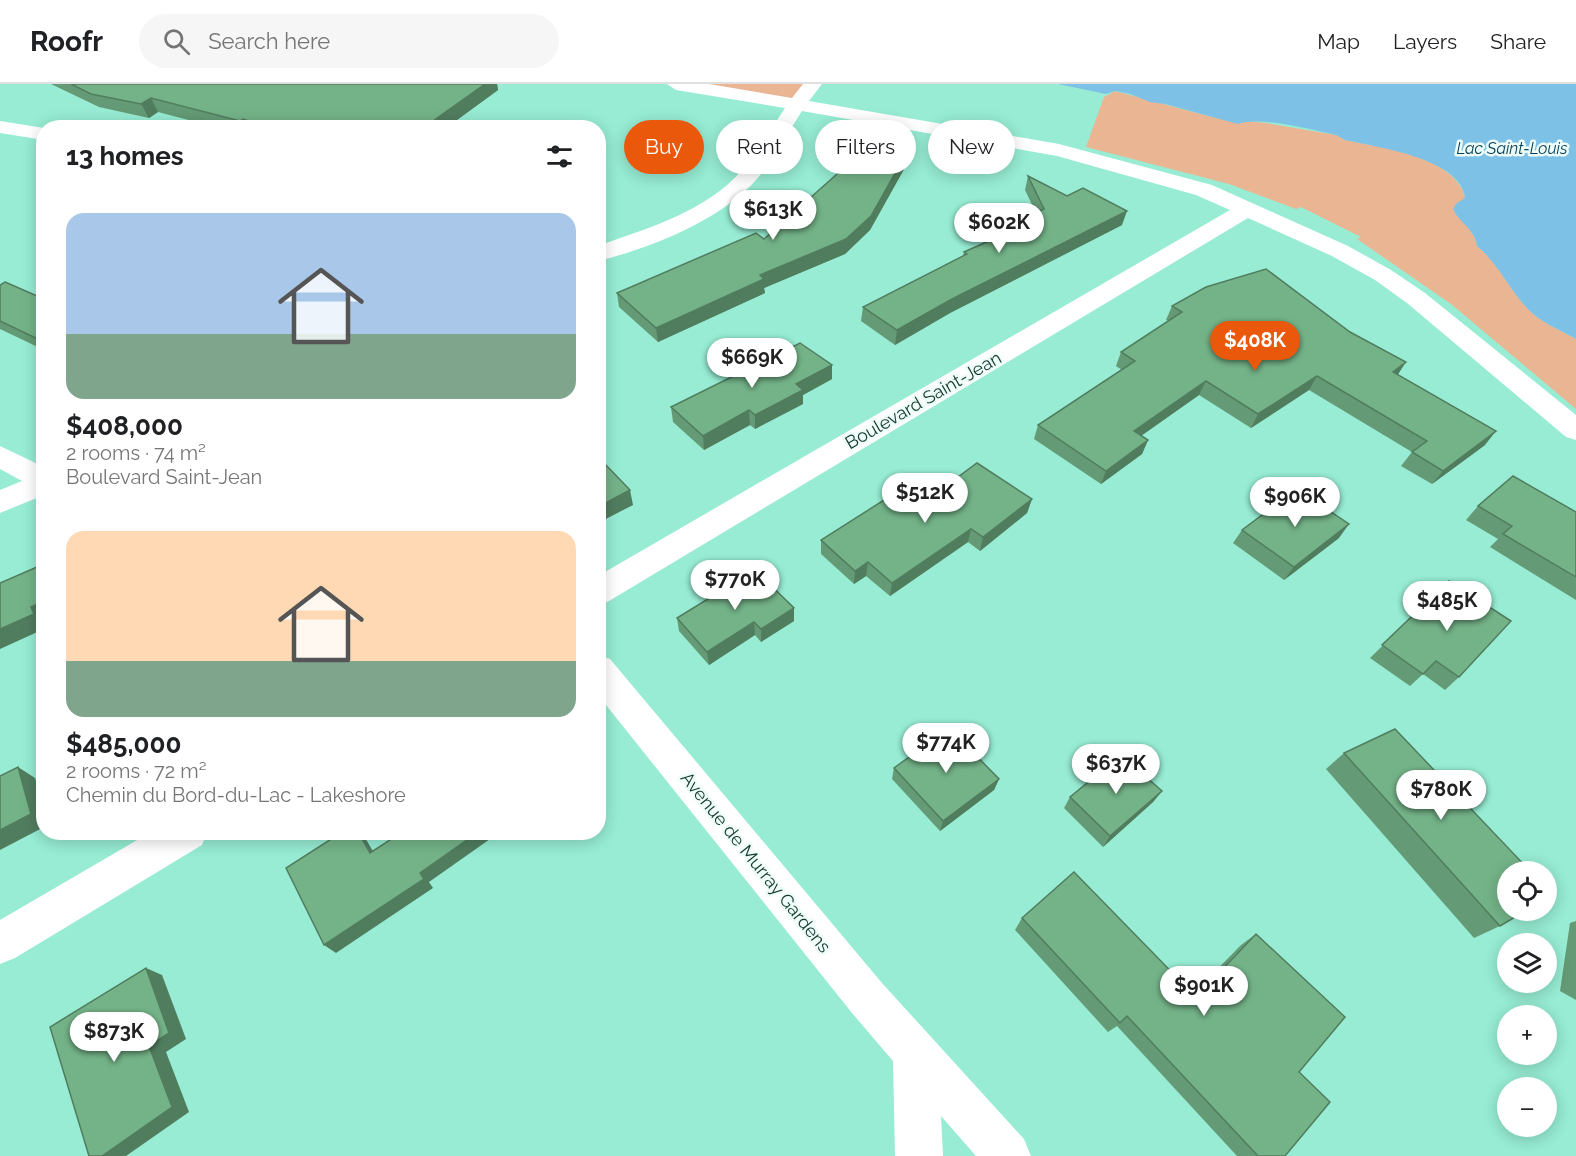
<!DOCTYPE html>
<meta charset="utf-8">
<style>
body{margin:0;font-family:Raleway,sans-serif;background:#f6f6f6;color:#202124;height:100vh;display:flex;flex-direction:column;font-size:22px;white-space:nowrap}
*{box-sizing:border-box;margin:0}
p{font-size:20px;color:#757577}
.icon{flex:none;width:33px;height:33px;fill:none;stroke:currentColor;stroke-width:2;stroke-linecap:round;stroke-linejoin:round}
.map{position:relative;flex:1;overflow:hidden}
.drawer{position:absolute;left:36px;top:36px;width:570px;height:720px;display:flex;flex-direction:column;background:#fff;border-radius:24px;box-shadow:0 3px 15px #0003}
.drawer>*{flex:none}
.top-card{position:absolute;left:624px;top:36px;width:570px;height:54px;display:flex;gap:12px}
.tools{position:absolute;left:1497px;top:777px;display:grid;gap:12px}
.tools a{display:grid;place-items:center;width:60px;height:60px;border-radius:50%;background:#fff;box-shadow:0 3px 15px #0003;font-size:30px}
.price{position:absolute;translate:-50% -51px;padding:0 14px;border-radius:21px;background:#fff;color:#222;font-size:20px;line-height:39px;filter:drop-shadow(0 2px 3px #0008)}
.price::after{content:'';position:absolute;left:50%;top:36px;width:18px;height:14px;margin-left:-9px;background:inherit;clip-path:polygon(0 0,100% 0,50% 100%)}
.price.on{background:#ea580c;color:#fff}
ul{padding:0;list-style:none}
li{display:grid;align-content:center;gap:12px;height:318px;padding:0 30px}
li span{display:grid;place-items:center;height:186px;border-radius:18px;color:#555}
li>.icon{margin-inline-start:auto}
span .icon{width:108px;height:108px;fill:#fffc;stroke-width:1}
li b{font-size:26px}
h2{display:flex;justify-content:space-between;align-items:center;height:72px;padding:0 30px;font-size:26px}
.chip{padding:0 21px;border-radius:27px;background:#fff;box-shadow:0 3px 15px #0003;font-size:21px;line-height:54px}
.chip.on{background:#ea580c;color:#fff}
header{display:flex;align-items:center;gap:36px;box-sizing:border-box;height:84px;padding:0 30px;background:#fff;border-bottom:2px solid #e0e0e0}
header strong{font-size:28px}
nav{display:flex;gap:33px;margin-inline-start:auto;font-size:21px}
.search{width:420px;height:54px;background:#f6f6f6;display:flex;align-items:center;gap:15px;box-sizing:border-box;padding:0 21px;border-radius:33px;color:#757577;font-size:22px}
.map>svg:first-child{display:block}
</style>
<header>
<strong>Roofr</strong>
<div class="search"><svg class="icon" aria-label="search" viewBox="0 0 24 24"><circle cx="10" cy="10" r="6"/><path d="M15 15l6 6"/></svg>Search here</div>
<nav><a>Map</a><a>Layers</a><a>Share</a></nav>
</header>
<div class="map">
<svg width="1576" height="1072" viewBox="0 0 1576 1072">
<rect width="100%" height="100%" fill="#97ecd3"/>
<g fill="#eab593">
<polygon points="676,0 821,0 795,21"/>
<path d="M1115,7L1212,33L1266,39L1336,51L1345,56C1378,63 1445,71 1462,105C1468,115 1465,130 1468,141C1471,149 1476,153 1477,162C1500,180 1510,208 1531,228C1544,240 1561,246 1576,255V325L1451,220L1357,155L1361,153L1301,123L1296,125L1229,100L1086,63L1104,13Z"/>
</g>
<path fill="#7ec1e7" d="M1058,0H1576V255C1561,246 1544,240 1531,228C1510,208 1499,180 1477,162C1475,145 1460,140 1453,125L1457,119L1465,114C1461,74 1376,63 1345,56L1336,51C1312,46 1261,32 1238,40L1165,20L1150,18L1130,10L1115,7L1106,10Z"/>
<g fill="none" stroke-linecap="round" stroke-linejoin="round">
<g fill="#fff" fill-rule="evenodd">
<path d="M667,0H709L792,14L803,0H822L809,17L1059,60L1212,101L1348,162L1391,186L1425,209L1576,331V356L1566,353L1407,219L1375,196L1332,172L1248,134L609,517L598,521V492L1230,126L1196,111L1057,72L802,27C787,50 774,76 756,96C719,137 651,164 598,177V162C650,143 706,128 743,85C759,67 771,45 785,24L676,6Z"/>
<polygon points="0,37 44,44 44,56 0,49"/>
<polygon points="0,362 44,383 44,411 0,429 0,406 22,397 0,385"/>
<polygon points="598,571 610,575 882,899 1024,1055 1031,1072 976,1072 941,1032 943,1072 895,1072 893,977 852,929 598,611"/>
<polygon points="151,748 207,748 202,761 15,874 0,880 0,836"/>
</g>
</g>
<g fill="#649a75">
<polygon points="51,0 497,0 498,6 446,44 219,44 158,28 149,34 99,23"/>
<polygon points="909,64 908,78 870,146 845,170 764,204 765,209 658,258 619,223 617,209 764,155"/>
<polygon points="1028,92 1122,141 950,229 895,261 861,237 863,223 963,172 964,168 996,154 997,149 1036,129 1025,106"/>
<polygon points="0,201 44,215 44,266 0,245"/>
<polygon points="1172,222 1398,291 1485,361 1432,400 1401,382 1412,368 1309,306 1251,344 1199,311 1141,352 1148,356 1142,370 1101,400 1034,355 1038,341 1122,286 1116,282 1121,268 1168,237 1166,236"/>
<polygon points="832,281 832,295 803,311 803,320 755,345 750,341 704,366 673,338 671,323"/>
<polygon points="1032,415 1027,429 980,467 968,458 890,512 866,492 854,500 821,470 821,456 912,427"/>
<polygon points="1478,422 1576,428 1576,516 1490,463 1498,455 1466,436"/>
<polygon points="1242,446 1339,454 1284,496 1233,459"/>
<polygon points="1449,497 1459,593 1445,606 1423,590 1410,602 1370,574"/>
<polygon points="677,534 794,537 761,558 755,551 709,581 679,547"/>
<polygon points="1344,669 1500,842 1474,854 1326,685"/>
<polygon points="894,684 999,695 994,706 940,747 892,695"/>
<polygon points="1162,707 1153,718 1103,763 1064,724 1070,713"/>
<polygon points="1022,834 1193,910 1241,861 1256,850 1299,988 1285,1072 1237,1072 1117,942 1108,948 1015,846"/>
<polygon points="1576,837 1576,916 1560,907 1570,839"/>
</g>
<g fill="#517d5f">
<polygon points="485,0 497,0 498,6 446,44 423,44"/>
<polygon points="151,14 158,28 149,34 141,20"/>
<polygon points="243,35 247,44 243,44 240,37"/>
<polygon points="909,64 908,78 870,146 845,170 764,204 765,209 658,258 656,244 760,191"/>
<polygon points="1127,127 1122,141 950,229 895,261 897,246 952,215"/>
<polygon points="1406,278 1397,292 1393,288"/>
<polygon points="832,281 832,295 803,311 803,320 755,345 755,331 796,300"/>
<polygon points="1317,292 1309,306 1251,344 1258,330"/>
<polygon points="1206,297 1199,311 1128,361 1134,347"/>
<polygon points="749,326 750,341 704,366 703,352"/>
<polygon points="1496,347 1485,361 1432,400 1443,387"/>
<polygon points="1148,356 1142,370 1101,400 1106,387"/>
<polygon points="630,406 633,421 598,439 598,423"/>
<polygon points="1032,415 1027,429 980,467 983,453"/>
<polygon points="1349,440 1339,454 1284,496 1294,483"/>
<polygon points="971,445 968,458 890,512 892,499"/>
<polygon points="868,478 866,492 854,500 855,487"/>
<polygon points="44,517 44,545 0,565 0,545 31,523"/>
<polygon points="794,524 794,537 761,558 761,545"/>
<polygon points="754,538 755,551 709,581 707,568"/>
<polygon points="18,683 35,694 44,723 44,743 0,766 0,746"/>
<polygon points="999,695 994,706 940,747 943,737"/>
<polygon points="1162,707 1153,718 1103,763 1110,752"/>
<polygon points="358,748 361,748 364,752 380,779 370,769"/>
<polygon points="478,748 500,748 429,798 433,804 336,869 324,861 420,789"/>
<polygon points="146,884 162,891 186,955 166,968 189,1028 126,1072 102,1072 149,962"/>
</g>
<g fill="#74b388" stroke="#517d5f" stroke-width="1.5">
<polygon points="71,0 485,0 423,44 272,44 243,35 240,37 151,14 141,20 91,10"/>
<polygon points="874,57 909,64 871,132 846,155 760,191 764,195 656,244 617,209 756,149 764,155"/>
<polygon points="1028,92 1067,112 1083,104 1127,127 952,215 897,246 863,223 967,170 964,168 1000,152 997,149 1044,125"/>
<polygon points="1266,185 1350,248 1406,278 1393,288 1496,347 1443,387 1412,368 1427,357 1317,292 1258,330 1206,297 1134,347 1148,356 1106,387 1038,341 1135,277 1121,268 1182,228 1172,222 1206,203"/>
<polygon points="5,198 44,215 44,258 0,237 0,201"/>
<polygon points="800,259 832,281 796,300 803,306 755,331 749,326 703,352 671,323"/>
<polygon points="603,378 630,406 598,423 598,380"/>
<polygon points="977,379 1032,415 983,453 971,445 892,499 868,478 855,487 821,456 892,411 912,427"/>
<polygon points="1513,392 1576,428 1576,493 1503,450 1512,442 1478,422"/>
<polygon points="1297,405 1349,440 1294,483 1242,446"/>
<polygon points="44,480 44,517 31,523 34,530 0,545 0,499"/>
<polygon points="755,486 794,524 761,545 754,538 707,568 677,534"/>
<polygon points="1449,497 1511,537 1459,593 1436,577 1423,590 1382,561"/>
<polygon points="949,644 999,695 943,737 894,684"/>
<polygon points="1395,645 1531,788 1508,788 1508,826 1527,826 1500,842 1344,669"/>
<polygon points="1121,671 1162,707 1110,752 1070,713"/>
<polygon points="18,683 31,730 0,746 0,692"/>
<polygon points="342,748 358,748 370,769 402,748 478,748 420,789 424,795 324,861 286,784"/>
<polygon points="1074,788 1196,913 1256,850 1345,933 1299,988 1330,1018 1285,1072 1258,1072 1127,932 1120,939 1022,834"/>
<polygon points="1546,804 1553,811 1546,815"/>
<polygon points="146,884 169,949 149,962 172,1023 102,1072 89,1072 50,943"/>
</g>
<g text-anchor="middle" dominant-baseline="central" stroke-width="5" stroke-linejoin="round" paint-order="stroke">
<g font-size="16" font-style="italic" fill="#043f59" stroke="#eefdf8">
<text x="1512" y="64">Lac Saint-Louis</text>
</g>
<g font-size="18" fill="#14382f" stroke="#eefdf8">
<text transform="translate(923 316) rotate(-30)">Boulevard Saint-Jean</text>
<text transform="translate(756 778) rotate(51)">Avenue de Murray Gardens</text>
</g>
</g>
</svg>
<div class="tools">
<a><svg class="icon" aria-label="locate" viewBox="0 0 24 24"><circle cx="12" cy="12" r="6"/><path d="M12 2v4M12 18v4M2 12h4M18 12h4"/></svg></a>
<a><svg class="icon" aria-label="layers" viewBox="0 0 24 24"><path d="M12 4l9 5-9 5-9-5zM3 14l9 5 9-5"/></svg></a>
<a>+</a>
<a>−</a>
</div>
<b class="price" style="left:773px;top:157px">$613K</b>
<b class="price" style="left:999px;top:170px">$602K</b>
<b class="price on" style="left:1255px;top:288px">$408K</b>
<b class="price" style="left:752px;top:305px">$669K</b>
<b class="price" style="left:925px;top:440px">$512K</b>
<b class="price" style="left:1295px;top:444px">$906K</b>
<b class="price" style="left:735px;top:527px">$770K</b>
<b class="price" style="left:1447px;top:548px">$485K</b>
<b class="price" style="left:946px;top:690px">$774K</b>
<b class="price" style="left:1116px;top:711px">$637K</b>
<b class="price" style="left:1441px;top:737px">$780K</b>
<b class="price" style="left:1204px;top:933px">$901K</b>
<b class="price" style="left:114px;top:979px">$873K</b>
<div class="top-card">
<a class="chip on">Buy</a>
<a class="chip">Rent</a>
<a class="chip">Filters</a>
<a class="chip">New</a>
</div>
<section class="drawer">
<h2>13 homes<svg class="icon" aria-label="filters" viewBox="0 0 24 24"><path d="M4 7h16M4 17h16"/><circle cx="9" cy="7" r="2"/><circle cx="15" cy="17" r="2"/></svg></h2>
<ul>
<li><span style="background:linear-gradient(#a9c7e8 65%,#7fa58c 0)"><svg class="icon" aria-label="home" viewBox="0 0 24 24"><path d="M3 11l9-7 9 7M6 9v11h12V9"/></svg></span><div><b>$408,000</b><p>2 rooms · 74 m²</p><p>Boulevard Saint-Jean</p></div></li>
<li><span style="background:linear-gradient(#ffd9b3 70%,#7fa58c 0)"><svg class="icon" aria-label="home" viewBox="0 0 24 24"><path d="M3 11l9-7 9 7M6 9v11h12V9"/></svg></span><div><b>$485,000</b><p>2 rooms · 72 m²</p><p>Chemin du Bord-du-Lac - Lakeshore</p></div></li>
</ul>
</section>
</div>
